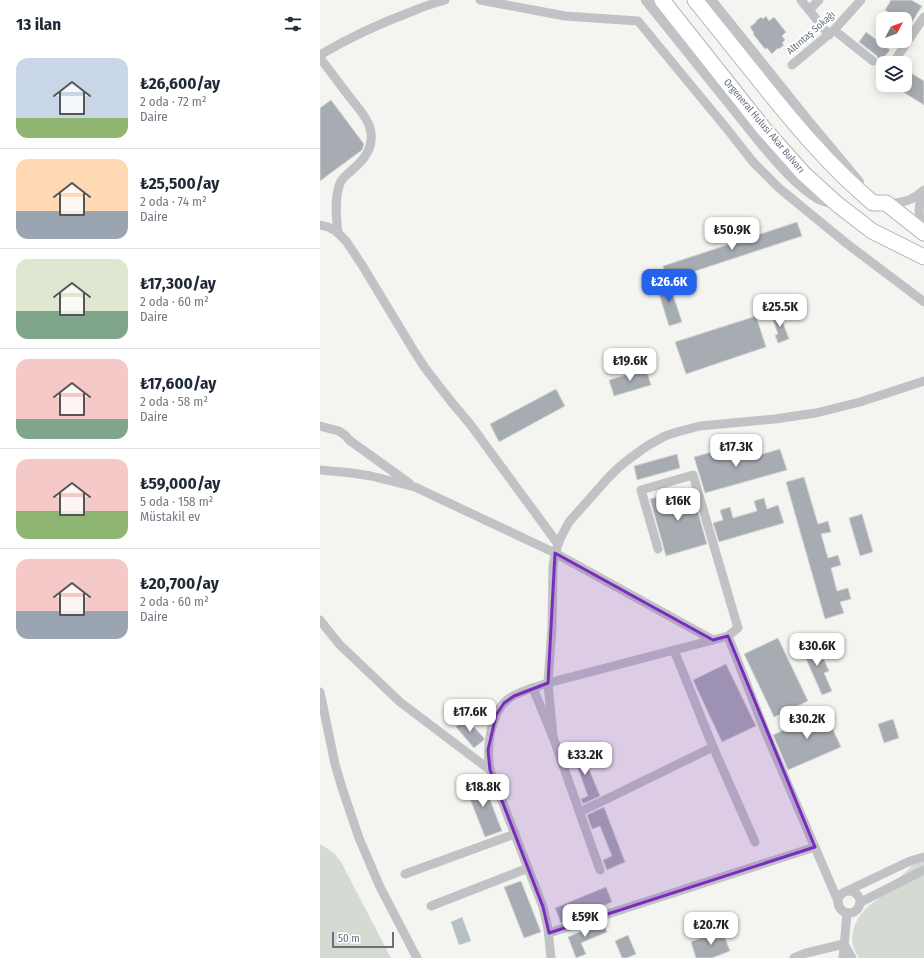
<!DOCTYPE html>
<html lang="tr">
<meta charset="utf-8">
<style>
body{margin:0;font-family:"Fira Sans Condensed",sans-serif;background:#f2f2f3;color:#1f2937;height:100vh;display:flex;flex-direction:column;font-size:15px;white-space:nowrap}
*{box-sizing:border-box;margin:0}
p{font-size:13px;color:#747a83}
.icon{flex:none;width:22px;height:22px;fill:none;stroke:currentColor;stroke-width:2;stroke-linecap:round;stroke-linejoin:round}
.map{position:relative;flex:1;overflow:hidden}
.side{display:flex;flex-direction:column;background:#fff;width:320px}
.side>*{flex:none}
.needle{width:26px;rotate:49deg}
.fabs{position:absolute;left:556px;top:12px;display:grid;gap:8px}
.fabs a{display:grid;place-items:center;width:36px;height:36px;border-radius:8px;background:#fff;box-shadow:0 2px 10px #0003;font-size:20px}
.scale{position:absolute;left:12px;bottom:10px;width:62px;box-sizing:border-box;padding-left:4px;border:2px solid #67717e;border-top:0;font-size:11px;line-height:14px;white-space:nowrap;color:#67717e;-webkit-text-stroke:3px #fff;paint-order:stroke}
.price{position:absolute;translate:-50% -34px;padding:0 9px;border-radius:8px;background:#fff;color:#222;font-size:13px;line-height:26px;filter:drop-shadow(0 1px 2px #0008)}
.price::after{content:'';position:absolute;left:50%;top:24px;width:12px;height:9px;margin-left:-6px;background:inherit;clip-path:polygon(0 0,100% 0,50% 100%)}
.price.selected{background:#2563eb;color:#fff}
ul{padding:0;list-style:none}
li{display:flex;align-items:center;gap:12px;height:100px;padding:0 16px}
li+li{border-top:1px solid #e0e1e3}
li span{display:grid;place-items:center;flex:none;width:112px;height:80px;border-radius:12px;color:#555}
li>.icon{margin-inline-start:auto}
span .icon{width:48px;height:48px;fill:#fffc;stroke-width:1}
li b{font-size:17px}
h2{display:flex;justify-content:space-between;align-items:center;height:48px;padding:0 16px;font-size:17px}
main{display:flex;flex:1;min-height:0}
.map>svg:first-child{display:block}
</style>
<main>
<section class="side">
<h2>13 ilan<svg class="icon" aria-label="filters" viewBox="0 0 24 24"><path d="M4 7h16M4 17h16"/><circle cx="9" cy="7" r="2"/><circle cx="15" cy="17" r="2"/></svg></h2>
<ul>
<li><span style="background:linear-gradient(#c9d6e8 75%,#8fb573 0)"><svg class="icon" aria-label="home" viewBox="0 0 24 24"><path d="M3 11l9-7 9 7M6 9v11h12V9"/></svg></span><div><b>₺26,600/ay</b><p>2 oda · 72 m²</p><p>Daire</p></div></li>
<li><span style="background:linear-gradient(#ffd9b3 65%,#9aa5b1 0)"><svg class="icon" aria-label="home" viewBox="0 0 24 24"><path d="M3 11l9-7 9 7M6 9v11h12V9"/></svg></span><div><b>₺25,500/ay</b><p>2 oda · 74 m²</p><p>Daire</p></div></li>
<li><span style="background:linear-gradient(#dfe7d0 65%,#7fa58c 0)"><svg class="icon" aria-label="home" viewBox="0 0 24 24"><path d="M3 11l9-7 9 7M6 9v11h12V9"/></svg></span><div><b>₺17,300/ay</b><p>2 oda · 60 m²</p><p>Daire</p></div></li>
<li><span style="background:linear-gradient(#f6c9c9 75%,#7fa58c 0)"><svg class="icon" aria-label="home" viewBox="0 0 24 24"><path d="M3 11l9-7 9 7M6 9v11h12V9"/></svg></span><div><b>₺17,600/ay</b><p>2 oda · 58 m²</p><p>Daire</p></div></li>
<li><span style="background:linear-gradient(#f6c9c9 65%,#8fb573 0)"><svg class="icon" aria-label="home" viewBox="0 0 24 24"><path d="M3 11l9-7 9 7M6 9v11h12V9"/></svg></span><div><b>₺59,000/ay</b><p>5 oda · 158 m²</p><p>Müstakil ev</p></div></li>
<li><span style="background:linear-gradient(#f6c9c9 65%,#9aa5b1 0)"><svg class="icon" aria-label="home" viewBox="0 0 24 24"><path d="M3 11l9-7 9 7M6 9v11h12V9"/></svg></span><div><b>₺20,700/ay</b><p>2 oda · 60 m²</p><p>Daire</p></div></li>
</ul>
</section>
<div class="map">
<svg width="604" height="958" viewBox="0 0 604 958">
<rect width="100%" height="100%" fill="#f4f4f1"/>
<g fill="#d5dad2">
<polygon points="0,844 14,853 21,862 71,958 0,958"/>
<path d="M604,854V958H539C537,954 534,950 533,946C529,927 542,909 557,900Z"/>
</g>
<polygon fill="#b9c0c5" points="142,917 151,941 139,945 131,922"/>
<g fill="#a7acb2" stroke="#d5d5d3">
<polygon points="571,0 591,0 602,6 590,25 585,22 585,19 579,19 565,10"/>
<polygon points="446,16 449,21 454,17 466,32 462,36 465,40 462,43 464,45 459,49 458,48 452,54 447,48 445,49 433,34 434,33 430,27 436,22 436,21 441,17 443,19"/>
<polygon points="546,32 570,50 560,62 557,56 539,42"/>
<polygon points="591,73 604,81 604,105 580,90 584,85 585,85 585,83"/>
<polygon points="11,100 44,144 42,150 0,181 0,108"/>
<polygon points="477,222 482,236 348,280 343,266"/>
<polygon points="348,280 362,322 349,326 336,284"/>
<polygon points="459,312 469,339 458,343 455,335 458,334 451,314"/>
<polygon points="436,316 446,347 366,374 355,342"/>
<polygon points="326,369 331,385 294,396 289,380"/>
<polygon points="236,389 245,406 179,442 170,424"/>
<polygon points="417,445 422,460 460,449 467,470 385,493 374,457"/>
<polygon points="357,454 360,468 317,480 314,466"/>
<polygon points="484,477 498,524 508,521 511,532 501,534 508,558 518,555 521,565 511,568 517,591 528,588 531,599 520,602 524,613 505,619 466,482"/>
<polygon points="371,488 387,544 346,556 330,499"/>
<polygon points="444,498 447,509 458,505 464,523 399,542 393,523 403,520 400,510 410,507 413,518 437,511 434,501"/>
<polygon points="542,514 553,552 540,556 529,518"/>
<polygon points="458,638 488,701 454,717 424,654"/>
<polygon points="488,639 496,655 501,653 509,671 504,673 512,691 502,695 479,643"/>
<polygon points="406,664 436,726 402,742 373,680"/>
<polygon points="503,708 521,747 468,770 453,735 488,719 486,715"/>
<polygon points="146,718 164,738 164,740 154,748 136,727"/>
<polygon points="573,719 579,738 564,743 558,724"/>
<polygon points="262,752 280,796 263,804 261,799 268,796 257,766 250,768 247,758"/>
<polygon points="162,779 182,831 165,837 145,786"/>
<polygon points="284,807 305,862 287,870 283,860 292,856 280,826 272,829 267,815"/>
<polygon points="201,881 221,932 204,938 184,887"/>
<polygon points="286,887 292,902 241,923 235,908"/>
<polygon points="283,922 287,932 261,943 266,954 256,958 248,937"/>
<polygon points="402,930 410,951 392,958 376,958 371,942"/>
<polygon points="308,935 316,954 307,958 302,958 295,941"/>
</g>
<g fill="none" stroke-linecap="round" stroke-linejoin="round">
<g stroke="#b1b4b8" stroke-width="17">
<g id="primary">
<polyline points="342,0 444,129 483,173 517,204 552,231 604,257"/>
<path d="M375,0C395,25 416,51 436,76C472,121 508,165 553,203H566L604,233"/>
</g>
</g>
<g stroke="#c0c2c5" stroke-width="9">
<polyline points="160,0 245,16 318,21 407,129 433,162 459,188 526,243 604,302"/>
<polyline points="481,0 509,35"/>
<polyline points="489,10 499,0"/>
<polyline points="514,30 553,61"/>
<path d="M0,55C30,37 61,23 93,11C103,7 114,3 125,0"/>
<path d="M0,58C11,72 21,86 32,100C38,108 47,117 50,128C55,146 45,159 32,170C28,174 24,176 21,181C14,196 16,217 18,233"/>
<polyline points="573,63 604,17"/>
<polyline points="472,65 514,30 541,0"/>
<path d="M604,191C598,204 597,217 604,231"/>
<path d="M567,203C581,204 594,200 604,190"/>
<polyline points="0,225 8,227 14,230 18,233 26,241 42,265 94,351 105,368 133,404 150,424 238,544"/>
<polyline points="0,426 19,431 26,436 29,440 89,483"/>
<polyline points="0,470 32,473 51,476 95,487 235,553 393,640"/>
<polyline points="0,620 19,644 80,702 170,770"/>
<polyline points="408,636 445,731 518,901"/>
<polyline points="354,650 393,747 435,842"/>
<polyline points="213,688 233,737 280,870"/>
<polyline points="0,692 15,764 22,788 39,838 60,887 97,958"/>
<polyline points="233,737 228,683 232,627 233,567 235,553 240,539 249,522 288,478 298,468 309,459 327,446 345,436 357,432 380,426 455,419 496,413 540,402 604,381"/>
<polyline points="260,812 393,747"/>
<polyline points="85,874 195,834"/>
<polyline points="529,890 590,861 604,857"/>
<circle cx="529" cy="902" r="11"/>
<polyline points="541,902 604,870"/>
<polyline points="111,906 208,868"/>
<polyline points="229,933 495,847"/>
<polyline points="524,944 532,958"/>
<path d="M231,958L228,929L223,907L170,770C166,749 170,713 188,699C199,691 215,687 228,683L408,636L418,628L373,475L321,490L338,549"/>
<polyline points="474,958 486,953 524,944"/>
<polyline points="523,958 527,913"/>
</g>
<g stroke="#c0c2c5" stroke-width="12">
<path d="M327,0L442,143C459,163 477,185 499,198C504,200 509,202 514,203"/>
<polyline points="390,0 487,121 538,182"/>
</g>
<use href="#primary" stroke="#fff" stroke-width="15"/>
</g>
<path fill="#7b2cbf" fill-opacity="0.2" stroke="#7b2cbf" stroke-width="3" stroke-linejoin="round" d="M235,553L393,640L408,636L495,847L229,933L223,907L170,770L168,750L176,715L184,703L194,696L228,683Z"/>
<g text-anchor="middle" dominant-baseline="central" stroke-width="4" stroke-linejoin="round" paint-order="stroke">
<g font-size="10" fill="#67717e" stroke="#fff">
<text transform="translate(491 33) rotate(-41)">Altıntaş Sokağı</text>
<text transform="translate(444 126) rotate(50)">Orgeneral Hulusi Akar Bulvarı</text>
</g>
</g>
</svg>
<div class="fabs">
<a><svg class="needle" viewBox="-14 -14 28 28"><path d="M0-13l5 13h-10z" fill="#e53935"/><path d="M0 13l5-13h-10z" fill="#747a83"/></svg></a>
<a><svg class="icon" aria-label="layers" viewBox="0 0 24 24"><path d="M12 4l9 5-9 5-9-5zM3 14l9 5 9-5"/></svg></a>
</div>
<div class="scale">50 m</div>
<b class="price" style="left:412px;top:251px">₺50.9K</b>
<b class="price selected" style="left:349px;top:303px">₺26.6K</b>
<b class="price" style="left:460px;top:328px">₺25.5K</b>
<b class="price" style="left:310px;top:382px">₺19.6K</b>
<b class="price" style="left:416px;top:468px">₺17.3K</b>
<b class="price" style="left:358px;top:522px">₺16K</b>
<b class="price" style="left:497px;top:667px">₺30.6K</b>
<b class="price" style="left:150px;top:733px">₺17.6K</b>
<b class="price" style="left:487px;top:740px">₺30.2K</b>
<b class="price" style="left:265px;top:776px">₺33.2K</b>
<b class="price" style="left:163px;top:808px">₺18.8K</b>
<b class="price" style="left:265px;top:938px">₺59K</b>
<b class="price" style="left:391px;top:946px">₺20.7K</b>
</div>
</main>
